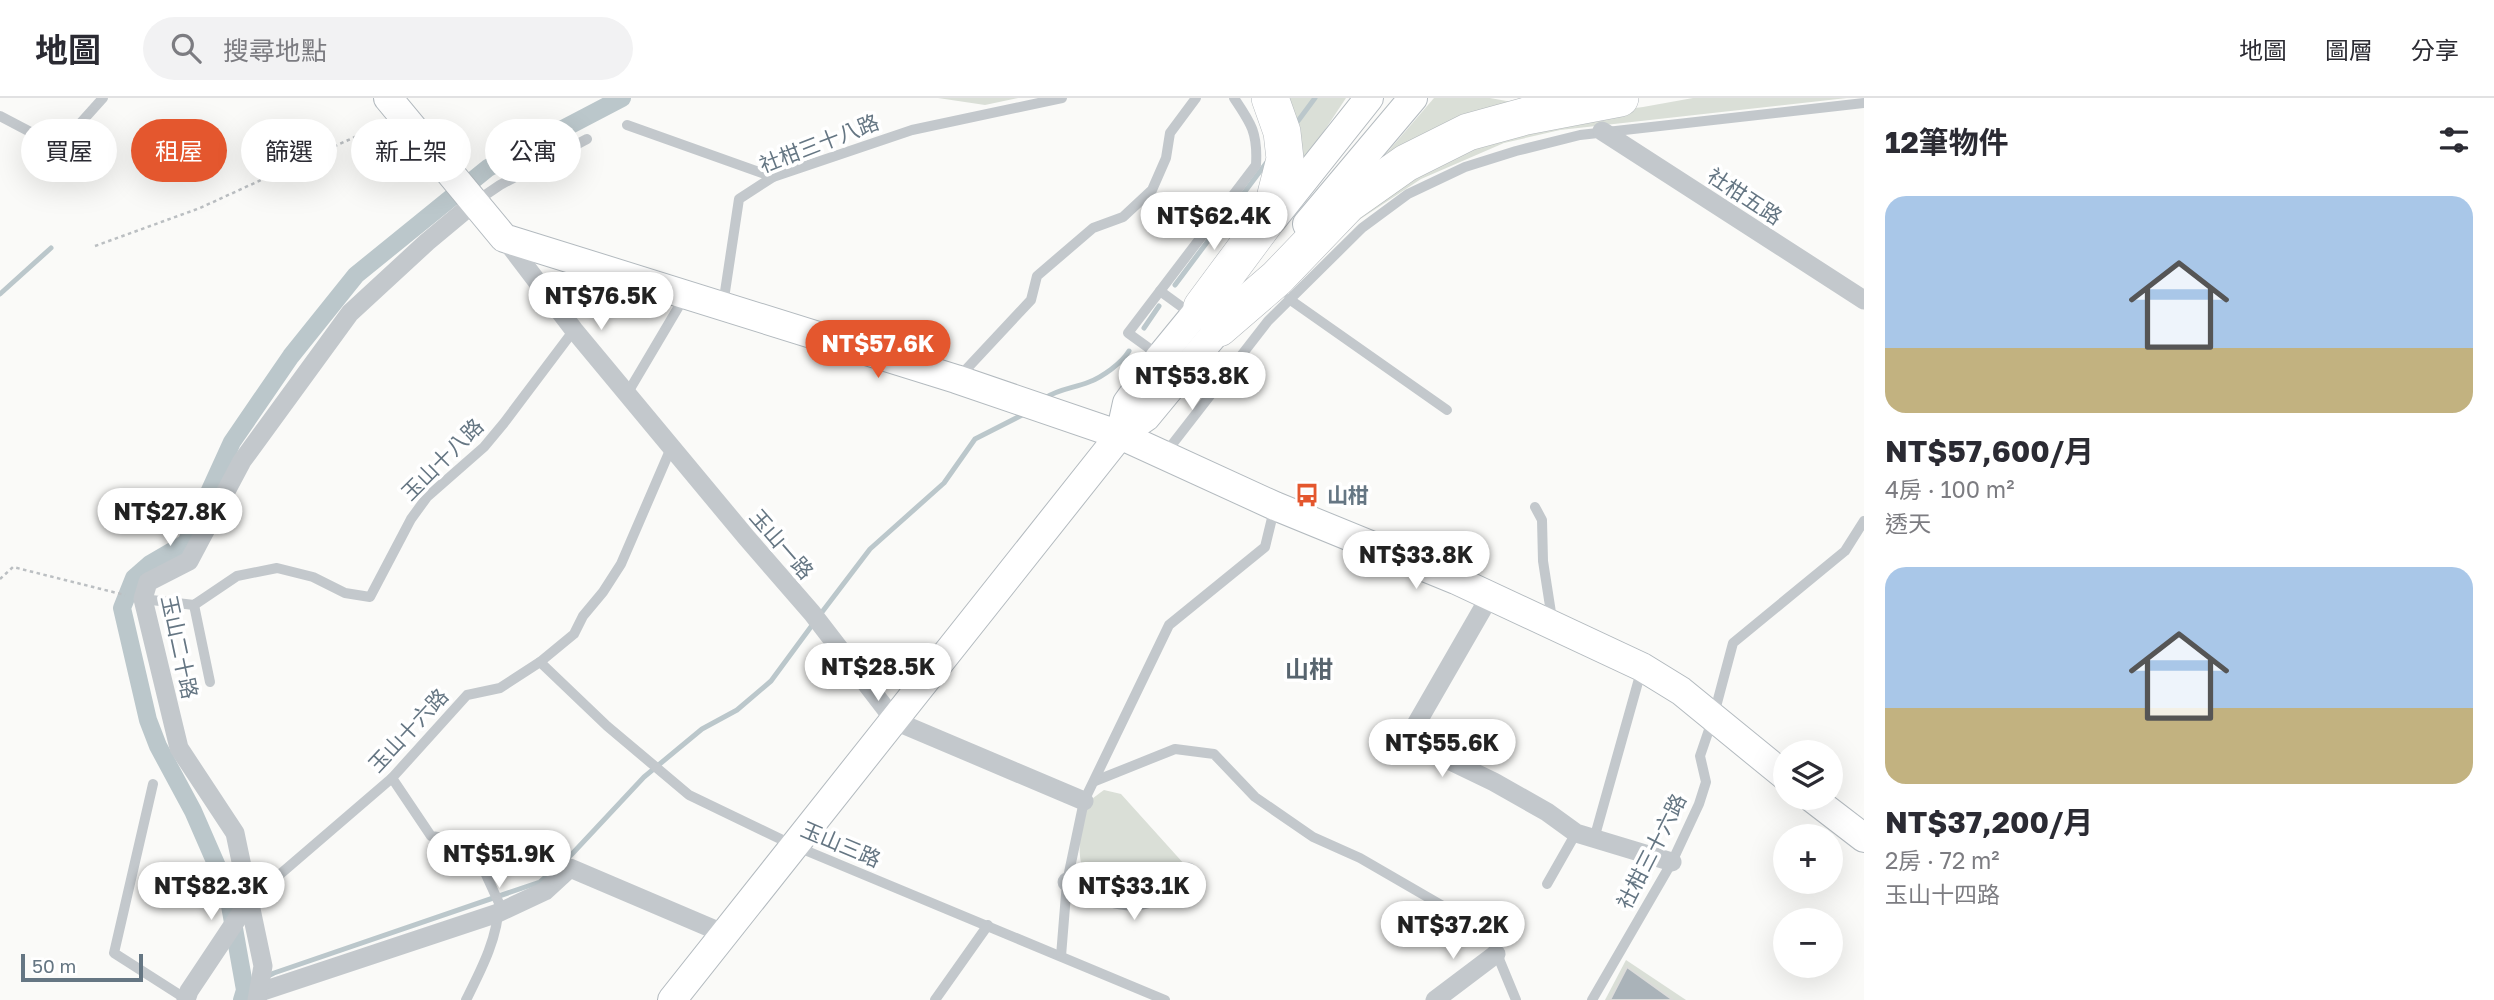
<!DOCTYPE html>
<html lang="zh-TW">
<meta charset="utf-8">
<style>
body{margin:0;font-family:"Golos Text","Noto Sans TC",sans-serif;background:#f2f2f3;color:#2b2b33;height:100vh;display:flex;flex-direction:column;font-size:26px;white-space:nowrap}
*{box-sizing:border-box;margin:0}
p{font-size:23px;color:#7c7c81}
.icon{flex:none;width:38px;height:38px;fill:none;stroke:currentColor;stroke-width:2;stroke-linecap:round;stroke-linejoin:round}
.map{position:relative;flex:1;overflow:hidden}
.drawer{display:flex;flex-direction:column;background:#fff;width:630px}
.drawer>*{flex:none}
.guide{position:absolute;left:21px;top:21px;width:665px;height:63px;display:flex;gap:14px}
.controls{position:absolute;left:1773px;top:642px;display:grid;gap:14px}
.controls a{display:grid;place-items:center;width:70px;height:70px;border-radius:50%;background:#fff;box-shadow:0 7px 28px #0002;font-size:35px}
.scale{position:absolute;left:21px;bottom:18px;width:122px;box-sizing:border-box;padding-left:7px;border:4px solid #657683;border-top:0;font-size:19px;line-height:24px;white-space:nowrap;color:#657683;-webkit-text-stroke:5px #fff;paint-order:stroke}
.price{position:absolute;translate:-50% -60px;padding:0 16px;border-radius:24px;background:#fff;color:#222;font-size:23px;line-height:46px;filter:drop-shadow(0 2px 4px #0008)}
.price::after{content:'';position:absolute;left:50%;top:42px;width:21px;height:16px;margin-left:-10px;background:inherit;clip-path:polygon(0 0,100% 0,50% 100%)}
.price.selected{background:#e4572e;color:#fff}
ul{padding:0;list-style:none}
li{display:grid;align-content:center;gap:14px;height:371px;padding:0 21px}
li span{display:grid;place-items:center;height:217px;border-radius:21px;color:#555}
li>.icon{margin-inline-start:auto}
span .icon{width:126px;height:126px;fill:#fffc;stroke-width:1}
li b{font-size:30px}
h2{display:flex;justify-content:space-between;align-items:center;height:84px;padding:0 21px;font-size:30px}
.chip{padding:0 24px;border-radius:32px;background:#fff;box-shadow:0 7px 28px #0002;font-size:24px;line-height:63px}
.chip.selected{background:#e4572e;color:#fff}
header{display:flex;align-items:center;gap:42px;box-sizing:border-box;height:98px;padding:0 35px;background:#fff;border-bottom:2px solid #e1e1e2}
header strong{font-size:33px}
nav{display:flex;gap:38px;margin-inline-start:auto;font-size:24px}
.search{width:490px;height:63px;background:#f2f2f3;display:flex;align-items:center;gap:18px;box-sizing:border-box;padding:0 24px;border-radius:38px;color:#7c7c81;font-size:26px}
main{display:flex;flex:1;min-height:0}
.map>svg:first-child{display:block}
</style>
<header>
<strong>地圖</strong>
<div class="search"><svg class="icon" aria-label="search" viewBox="0 0 24 24"><circle cx="10" cy="10" r="6"/><path d="M15 15l6 6"/></svg>搜尋地點</div>
<nav><a>地圖</a><a>圖層</a><a>分享</a></nav>
</header>
<main>
<div class="map">
<svg width="1864" height="902" viewBox="0 0 1864 902">
<rect width="100%" height="100%" fill="#fafaf8"/>
<g fill="#dadfd7">
<polygon points="938,0 1018,0 985,7"/>
<polygon points="1284,0 1346,0 1285,92"/>
<polygon points="1434,0 1490,0 1535,8 1366,79"/>
<polygon points="1693,0 1847,0 1560,32 1504,45 1421,81 1327,143 1398,80 1522,25 1643,9"/>
<path d="M1104,692L1121,696L1185,767C1177,774 1169,784 1160,789C1138,800 1101,796 1085,775C1075,761 1080,715 1091,702C1095,698 1100,695 1104,692Z"/>
<polygon points="1626,862 1686,902 1605,902"/>
</g>
<g fill="none" stroke-linecap="round" stroke-linejoin="round">
<g stroke="#bbc7cb" stroke-width="5">
<polyline points="1295,27 1315,0"/>
<polyline points="1175,187 1267,64"/>
<polyline points="0,196 51,150"/>
<polyline points="1144,230 1159,208"/>
<path d="M1045,300C1058,291 1074,290 1089,284C1102,279 1122,265 1129,253"/>
<polyline points="819,518 870,451 944,385 975,341 1026,315"/>
<polyline points="266,879 274,875 540,784 572,756 644,679 702,631 737,612 771,583 813,526"/>
</g>
<polyline stroke="#bbc7cb" stroke-width="18" points="242,902 245,892 227,791 193,713 158,648 148,622 122,510 134,480 150,466 186,445 232,344 291,258 356,177 488,70 622,0"/>
</g>
<polygon fill="#aab3b9" stroke="#dcdcda" stroke-width="2" points="1627,869 1673,902 1610,902"/>
<g fill="none" stroke-linecap="round" stroke-linejoin="round">
<g stroke="#b3babf" stroke-width="30">
<g id="secondary">
<polyline points="388,0 504,140 956,281 1120,337 1275,408 1456,482 1642,569 1681,593 1785,678"/>
<polyline points="1273,121 1369,0"/>
<polyline points="1307,126 1413,0"/>
<polyline points="1120,337 1127,305 1160,259 1214,193"/>
<polyline points="1812,700 1864,740"/>
<polyline points="672,902 1120,337 1146,319 1231,216"/>
</g>
</g>
<g stroke="#b4b9bd" stroke-width="38">
<g id="highway">
<polyline points="1202,209 1271,116 1285,61 1282,34 1270,0"/>
<polyline points="1219,230 1277,180 1348,106 1406,65 1468,34 1526,18 1620,0"/>
</g>
</g>
<g stroke="#bbbfc2" stroke-width="2.5" stroke-dasharray="3.5 3.5" stroke-linecap="butt">
<polyline points="95,148 200,110 381,27"/>
<polyline points="0,481 13,469 125,497"/>
</g>
<g stroke="#c3c8cc" stroke-width="10">
<polyline points="0,18 59,49 103,0"/>
<polyline points="627,27 773,79"/>
<polyline points="475,104 500,87 587,41"/>
<polyline points="1160,193 1193,217"/>
<polyline points="1289,201 1447,312"/>
<polyline points="723,207 739,101 773,79 912,32 1062,0"/>
<path d="M1157,256L1128,235L1256,67C1258,35 1251,25 1234,0"/>
<polyline points="959,279 1031,202 1037,178 1093,130 1123,119 1152,92 1166,60 1170,35 1196,0"/>
<polyline points="627,296 685,198"/>
<polyline points="1167,353 1268,223 1362,130 1408,96 1465,69 1516,53 1580,37 1864,5"/>
<polyline points="1535,409 1542,422 1543,463 1552,521"/>
<polyline points="143,501 194,507 237,478 277,470 313,479 345,495 370,499 411,421 427,399 484,349 504,325 574,232"/>
<polyline points="194,507 210,584"/>
<polyline points="540,564 607,628 689,697 795,748 1165,902"/>
<path d="M392,680L431,738L471,744L499,805C498,840 481,872 466,902"/>
<polyline points="1095,683 1175,651 1214,656 1255,699 1313,739 1360,760 1474,826 1492,844 1516,902"/>
<polyline points="153,686 114,855 186,901"/>
<polyline points="1594,741 1642,570"/>
<polyline points="1547,786 1576,735"/>
<polyline points="250,802 392,680 467,597 500,590 540,564 574,536 583,518 603,494 621,466 671,350"/>
<polyline points="1061,858 1067,784 1084,703 1169,527 1265,449 1274,412"/>
<polyline points="935,902 988,827"/>
<polyline points="1592,902 1672,764 1699,706 1706,684 1700,658 1713,620 1733,545 1845,453 1864,423"/>
</g>
<g stroke="#c3c8cc" stroke-width="19">
<polyline points="1602,33 1864,202"/>
<polyline points="504,140 574,232 746,439 812,515 895,623 1084,703"/>
<polyline points="1490,498 1407,642 1494,684 1547,714 1576,735 1672,764"/>
<path d="M1067,784C1120,804 1142,818 1188,774"/>
<polyline points="260,894 498,815 545,793 570,770 725,836"/>
<polyline points="186,902 189,893 249,803"/>
<polyline points="257,902 263,868 235,735 179,650 143,501 148,484 189,463 242,363 350,215 427,144 475,104"/>
<polyline points="1435,902 1496,856"/>
</g>
<use href="#secondary" stroke="#fff" stroke-width="28"/>
<use href="#highway" stroke="#fff" stroke-width="37"/>
</g>
<defs>
<g id="bus-bare" transform="scale(1.89)"><path d="M-5-6H5V4H4V6H2V4H-2V6H-4V4H-5ZM-3.5-4V0h7V-4ZM-3.5 1.2v1.5H-2V1.2ZM2 1.2v1.5H3.5V1.2Z" fill="#e4572e" stroke="#fff" stroke-width="2.5" paint-order="stroke"/></g>
</defs>
<g fill-rule="evenodd">
<use href="#bus-bare" x="1307" y="397"/>
</g>
<g text-anchor="middle" dominant-baseline="central" stroke-width="7" stroke-linejoin="round" paint-order="stroke">
<g font-size="21" fill="#657683" stroke="#fff">
<text transform="translate(819 45) rotate(-21)">社柑三十八路</text>
<text transform="translate(1745 98) rotate(33)">社柑五路</text>
<text transform="translate(442 361) rotate(-45)">玉山十八路</text>
<text transform="translate(782 446) rotate(49)">玉山一路</text>
<text transform="translate(180 549) rotate(78)">玉山二十路</text>
<text transform="translate(408 632) rotate(-47)">玉山十六路</text>
<text transform="translate(841 746) rotate(23)">玉山三路</text>
<text transform="translate(1651 753) rotate(-63)">社柑三十六路</text>
</g>
<g font-size="21" font-weight="bold" fill="#657683" stroke="#fff" text-anchor="start">
<text x="1327" y="397">山柑</text>
</g>
<g font-size="24" font-weight="bold" fill="#57646e" stroke="#fff">
<text x="1309" y="570">山柑</text>
</g>
</g>
</svg>
<div class="controls">
<a><svg class="icon" aria-label="layers" viewBox="0 0 24 24"><path d="M12 4l9 5-9 5-9-5zM3 14l9 5 9-5"/></svg></a>
<a>+</a>
<a>−</a>
</div>
<div class="scale">50 m</div>
<b class="price" style="left:1214px;top:154px">NT$62.4K</b>
<b class="price" style="left:601px;top:234px">NT$76.5K</b>
<b class="price selected" style="left:878px;top:282px">NT$57.6K</b>
<b class="price" style="left:1192px;top:314px">NT$53.8K</b>
<b class="price" style="left:170px;top:450px">NT$27.8K</b>
<b class="price" style="left:1416px;top:493px">NT$33.8K</b>
<b class="price" style="left:878px;top:605px">NT$28.5K</b>
<b class="price" style="left:1442px;top:681px">NT$55.6K</b>
<b class="price" style="left:499px;top:792px">NT$51.9K</b>
<b class="price" style="left:211px;top:824px">NT$82.3K</b>
<b class="price" style="left:1134px;top:824px">NT$33.1K</b>
<b class="price" style="left:1453px;top:863px">NT$37.2K</b>
<div class="guide">
<a class="chip">買屋</a>
<a class="chip selected">租屋</a>
<a class="chip">篩選</a>
<a class="chip">新上架</a>
<a class="chip">公寓</a>
</div>
</div>
<section class="drawer">
<h2>12筆物件<svg class="icon" aria-label="filters" viewBox="0 0 24 24"><path d="M4 7h16M4 17h16"/><circle cx="9" cy="7" r="2"/><circle cx="15" cy="17" r="2"/></svg></h2>
<ul>
<li><span style="background:linear-gradient(#a9c7e8 70%,#c2b280 0)"><svg class="icon" aria-label="home" viewBox="0 0 24 24"><path d="M3 11l9-7 9 7M6 9v11h12V9"/></svg></span><div><b>NT$57,600/月</b><p>4房 · 100 m²</p><p>透天</p></div></li>
<li><span style="background:linear-gradient(#a9c7e8 65%,#c2b280 0)"><svg class="icon" aria-label="home" viewBox="0 0 24 24"><path d="M3 11l9-7 9 7M6 9v11h12V9"/></svg></span><div><b>NT$37,200/月</b><p>2房 · 72 m²</p><p>玉山十四路</p></div></li>
</ul>
</section>
</main>
